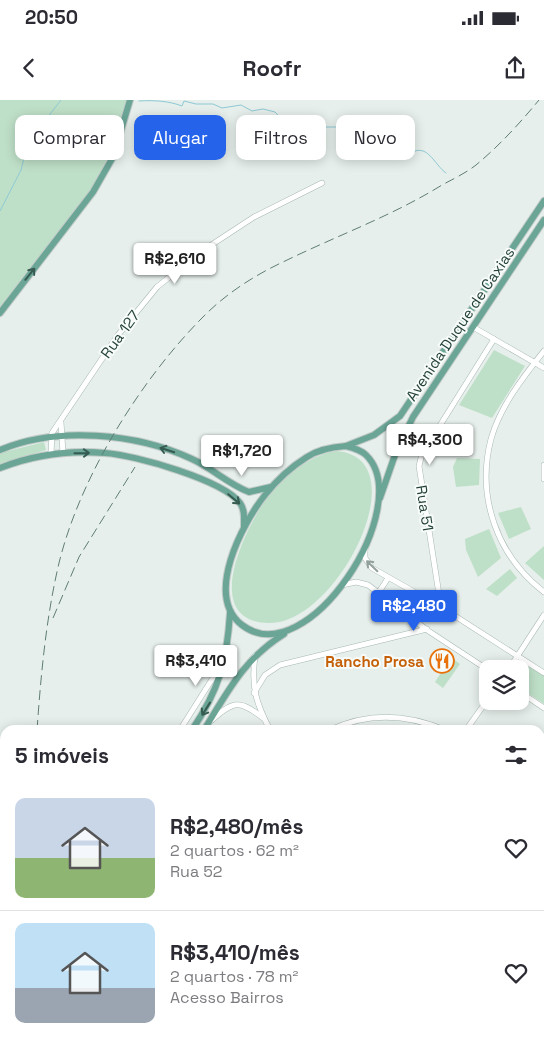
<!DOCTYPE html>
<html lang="pt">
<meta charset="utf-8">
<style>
body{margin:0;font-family:"Space Grotesk",sans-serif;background:#f2f2f3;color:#2b2b33;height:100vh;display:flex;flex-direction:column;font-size:19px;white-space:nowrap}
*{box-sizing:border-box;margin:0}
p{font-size:16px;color:#7c7c81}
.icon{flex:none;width:28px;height:28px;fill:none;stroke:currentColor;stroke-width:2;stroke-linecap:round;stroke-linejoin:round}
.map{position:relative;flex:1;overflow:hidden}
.sheet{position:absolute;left:0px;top:625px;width:545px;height:320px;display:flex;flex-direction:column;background:#fff;border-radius:15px 15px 0 0;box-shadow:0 2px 12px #0003}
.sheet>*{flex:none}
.banner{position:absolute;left:15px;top:15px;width:515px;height:45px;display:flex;gap:10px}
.fabs{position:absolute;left:479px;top:560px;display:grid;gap:10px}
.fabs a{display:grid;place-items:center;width:50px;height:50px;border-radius:10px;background:#fff;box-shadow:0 2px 12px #0003;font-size:25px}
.price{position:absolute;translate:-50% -42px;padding:0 11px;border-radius:5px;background:#fff;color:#222;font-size:16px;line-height:32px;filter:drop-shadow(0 1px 2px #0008)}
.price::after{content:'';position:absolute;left:50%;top:30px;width:15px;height:11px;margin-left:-8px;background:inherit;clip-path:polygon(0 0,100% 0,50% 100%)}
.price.on{background:#2563eb;color:#fff}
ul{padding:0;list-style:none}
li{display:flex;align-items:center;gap:15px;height:125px;padding:0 15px}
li+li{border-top:1px solid #e1e1e2}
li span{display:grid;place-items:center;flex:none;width:140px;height:100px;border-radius:10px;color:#555}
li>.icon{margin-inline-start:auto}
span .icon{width:60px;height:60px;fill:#fffc;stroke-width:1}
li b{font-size:21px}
h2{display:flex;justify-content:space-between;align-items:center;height:60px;padding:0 15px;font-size:21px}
.chip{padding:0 18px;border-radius:10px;background:#fff;box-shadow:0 2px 12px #0003;font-size:18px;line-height:45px}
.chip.on{background:#2563eb;color:#fff}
.status{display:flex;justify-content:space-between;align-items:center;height:35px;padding:0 25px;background:#fff;direction:ltr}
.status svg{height:14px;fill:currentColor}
header{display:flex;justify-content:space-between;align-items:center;height:65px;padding:0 15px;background:#fff;font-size:22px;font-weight:800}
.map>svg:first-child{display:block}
</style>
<div class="status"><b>20:50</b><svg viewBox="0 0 49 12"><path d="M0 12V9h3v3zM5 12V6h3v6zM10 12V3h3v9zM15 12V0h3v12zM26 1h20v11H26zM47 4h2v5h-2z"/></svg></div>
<header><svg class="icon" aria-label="back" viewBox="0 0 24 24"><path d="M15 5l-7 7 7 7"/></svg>Roofr<svg class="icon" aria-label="share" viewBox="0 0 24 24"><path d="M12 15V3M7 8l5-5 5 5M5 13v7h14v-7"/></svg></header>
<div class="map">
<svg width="544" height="945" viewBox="0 0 544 945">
<rect width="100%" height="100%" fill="#e6efeb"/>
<g fill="#bfe0c8">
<polygon points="0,0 127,0 110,53 91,90 0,207"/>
<polygon points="494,250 525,266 492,318 459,305"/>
<polygon points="44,342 46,350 0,364 0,353"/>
<path d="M336,351C421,357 337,526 268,523C200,521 245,428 266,400C284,377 307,356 336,351Z"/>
<polygon points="457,358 480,359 479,385 456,387 453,367"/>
<polygon points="521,407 531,429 509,439 498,413"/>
<polygon points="489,429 501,458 478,477 466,450 465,439"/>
<polygon points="544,446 544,480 525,463"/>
<polygon points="510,469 517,478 497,496 486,489"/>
<polygon points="451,557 460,564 443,588 435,582"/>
<polygon points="520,560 544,575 544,604 520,588 520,569 514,569"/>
</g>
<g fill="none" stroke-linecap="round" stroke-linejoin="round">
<g stroke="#8ec9d4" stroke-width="1">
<path d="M139,1C154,0 169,1 182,6L184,1L196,4H213L222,8L241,5L252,11L263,9L275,12L287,25L293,27H338L354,41L408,55C427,40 434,65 446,73"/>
<polyline points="0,111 21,70 24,58 40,38 47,18 61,0"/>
</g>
<g stroke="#a8b8b2" stroke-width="6">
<g id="minor">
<polyline points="473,227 544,268"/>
<path d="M544,251C523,277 500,307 491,339C476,397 497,456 544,492"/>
<polyline points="61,322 63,353"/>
<polyline points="51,354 52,333 118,235 157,187 199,153 254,117 322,83"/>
<polyline points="544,365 544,379"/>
<polyline points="365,447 365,458 372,468 441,507 544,573"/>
<polyline points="342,485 356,482 368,485 427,530 488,570"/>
<polyline points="379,492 388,478"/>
<polyline points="441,507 419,366 422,354 429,343 494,239"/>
<path d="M255,556C251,587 256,603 270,630"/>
<polyline points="509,569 544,515"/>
<polyline points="520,592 544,608"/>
<polyline points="254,593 265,575 280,565 427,529"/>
<path d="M212,620C234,600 240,600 263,618"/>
<polyline points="180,630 221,565"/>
<path d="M330,630C368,612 407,614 445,630"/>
<polyline points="466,630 488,599"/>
<polyline points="540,690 544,692"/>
<polyline points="540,758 544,761"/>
<polyline points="540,790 544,785"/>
<polyline points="0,864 5,867"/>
<polyline points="540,874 544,871"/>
<polyline points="0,886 5,870"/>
<polyline points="0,903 5,890"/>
<polyline points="432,940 434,945"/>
<polyline points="11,945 14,940"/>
</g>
</g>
<g stroke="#c2cac8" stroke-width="8">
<g id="major">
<polyline points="0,213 93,92 113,57 130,0"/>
<path d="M346,346C354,348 361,350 366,355C417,405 307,575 242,525C204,496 242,424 265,395C276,381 291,367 307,357C319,349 332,347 346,346Z"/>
<polyline points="346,346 374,335 400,316 544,101"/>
<path d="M0,350C57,326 136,333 192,359C212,368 228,384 249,392L271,387"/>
<path d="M0,368C33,355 69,350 105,353C135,355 223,380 240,403C245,410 244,418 244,426"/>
<polyline points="380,398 396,352 413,317 544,120"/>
<path d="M192,630C219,590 227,561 230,513"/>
<path d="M204,630C228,591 244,559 284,534"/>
<polyline points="0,926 5,918"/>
<polyline points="0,941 5,933"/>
</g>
</g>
<use href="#minor" stroke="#fff" stroke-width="5"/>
<use href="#major" stroke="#6aa596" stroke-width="6"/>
<g stroke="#5f7d75" stroke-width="1" stroke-dasharray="10 5" stroke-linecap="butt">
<polyline points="53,518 79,457 135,367"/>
<path d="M37,630C41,574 46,518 59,463C80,377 140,281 201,219C224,195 253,176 283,162C336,136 392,116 442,85C453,79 466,73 476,65C499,46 520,23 539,0"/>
<polyline points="84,940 85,945"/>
</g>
</g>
<defs><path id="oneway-shaft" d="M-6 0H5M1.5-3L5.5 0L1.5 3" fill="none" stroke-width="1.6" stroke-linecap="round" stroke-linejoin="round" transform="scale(1.25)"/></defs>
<g stroke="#365b51">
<use href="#oneway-shaft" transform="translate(30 174) rotate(-51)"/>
<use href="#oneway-shaft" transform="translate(167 350) rotate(-162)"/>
<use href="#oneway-shaft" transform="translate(82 353) rotate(-1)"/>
<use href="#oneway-shaft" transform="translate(234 399) rotate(40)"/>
<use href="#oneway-shaft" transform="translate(206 609) rotate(122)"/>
</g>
<use stroke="#92a09c" href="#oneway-shaft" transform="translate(372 466) rotate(-136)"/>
<defs>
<g id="restaurant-ring" transform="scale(1.25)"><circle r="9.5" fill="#f7fbf9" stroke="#e8710a" stroke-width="1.5"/><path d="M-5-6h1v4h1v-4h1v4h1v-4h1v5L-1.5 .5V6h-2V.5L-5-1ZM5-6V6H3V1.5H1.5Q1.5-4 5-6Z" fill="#e8710a"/></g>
</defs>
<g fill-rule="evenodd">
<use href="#restaurant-ring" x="442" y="561"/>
</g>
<g text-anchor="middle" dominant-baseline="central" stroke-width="4" stroke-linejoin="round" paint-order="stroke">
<g font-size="15" fill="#24423a" stroke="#f7fbf9">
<text transform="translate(460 224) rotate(-56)">Avenida Duque de Caxias</text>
<text transform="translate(120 234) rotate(-54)">Rua 127</text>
<text transform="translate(425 408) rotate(81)">Rua 51</text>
</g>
<g font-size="15" font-weight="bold" fill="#c56008" stroke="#f7fbf9" text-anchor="end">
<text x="424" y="561">Rancho Prosa</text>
</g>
</g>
</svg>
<div class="fabs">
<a><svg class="icon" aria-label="layers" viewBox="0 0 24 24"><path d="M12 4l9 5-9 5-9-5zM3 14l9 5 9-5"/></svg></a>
</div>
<b class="price" style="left:175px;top:185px">R$2,610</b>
<b class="price" style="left:430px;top:366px">R$4,300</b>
<b class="price" style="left:242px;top:377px">R$1,720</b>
<b class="price on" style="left:414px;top:532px">R$2,480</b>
<b class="price" style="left:196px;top:587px">R$3,410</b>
<div class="banner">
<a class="chip">Comprar</a>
<a class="chip on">Alugar</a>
<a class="chip">Filtros</a>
<a class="chip">Novo</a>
</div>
<section class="sheet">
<h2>5 imóveis<svg class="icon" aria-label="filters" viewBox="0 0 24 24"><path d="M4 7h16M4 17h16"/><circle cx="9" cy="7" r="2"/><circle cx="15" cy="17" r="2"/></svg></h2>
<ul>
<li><span style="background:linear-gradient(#c9d6e8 60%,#8fb573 0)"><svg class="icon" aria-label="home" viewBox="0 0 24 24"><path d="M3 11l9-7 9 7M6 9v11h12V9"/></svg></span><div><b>R$2,480/mês</b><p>2 quartos · 62 m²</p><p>Rua 52</p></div><svg class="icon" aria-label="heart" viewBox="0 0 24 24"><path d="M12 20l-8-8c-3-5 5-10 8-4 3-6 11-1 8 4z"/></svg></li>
<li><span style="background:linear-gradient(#bfe0f5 65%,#9aa5b1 0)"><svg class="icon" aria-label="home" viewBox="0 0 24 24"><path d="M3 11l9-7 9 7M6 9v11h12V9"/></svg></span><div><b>R$3,410/mês</b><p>2 quartos · 78 m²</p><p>Acesso Bairros</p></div><svg class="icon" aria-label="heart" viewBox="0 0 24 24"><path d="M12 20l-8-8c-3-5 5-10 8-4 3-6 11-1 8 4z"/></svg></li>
</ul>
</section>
</div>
